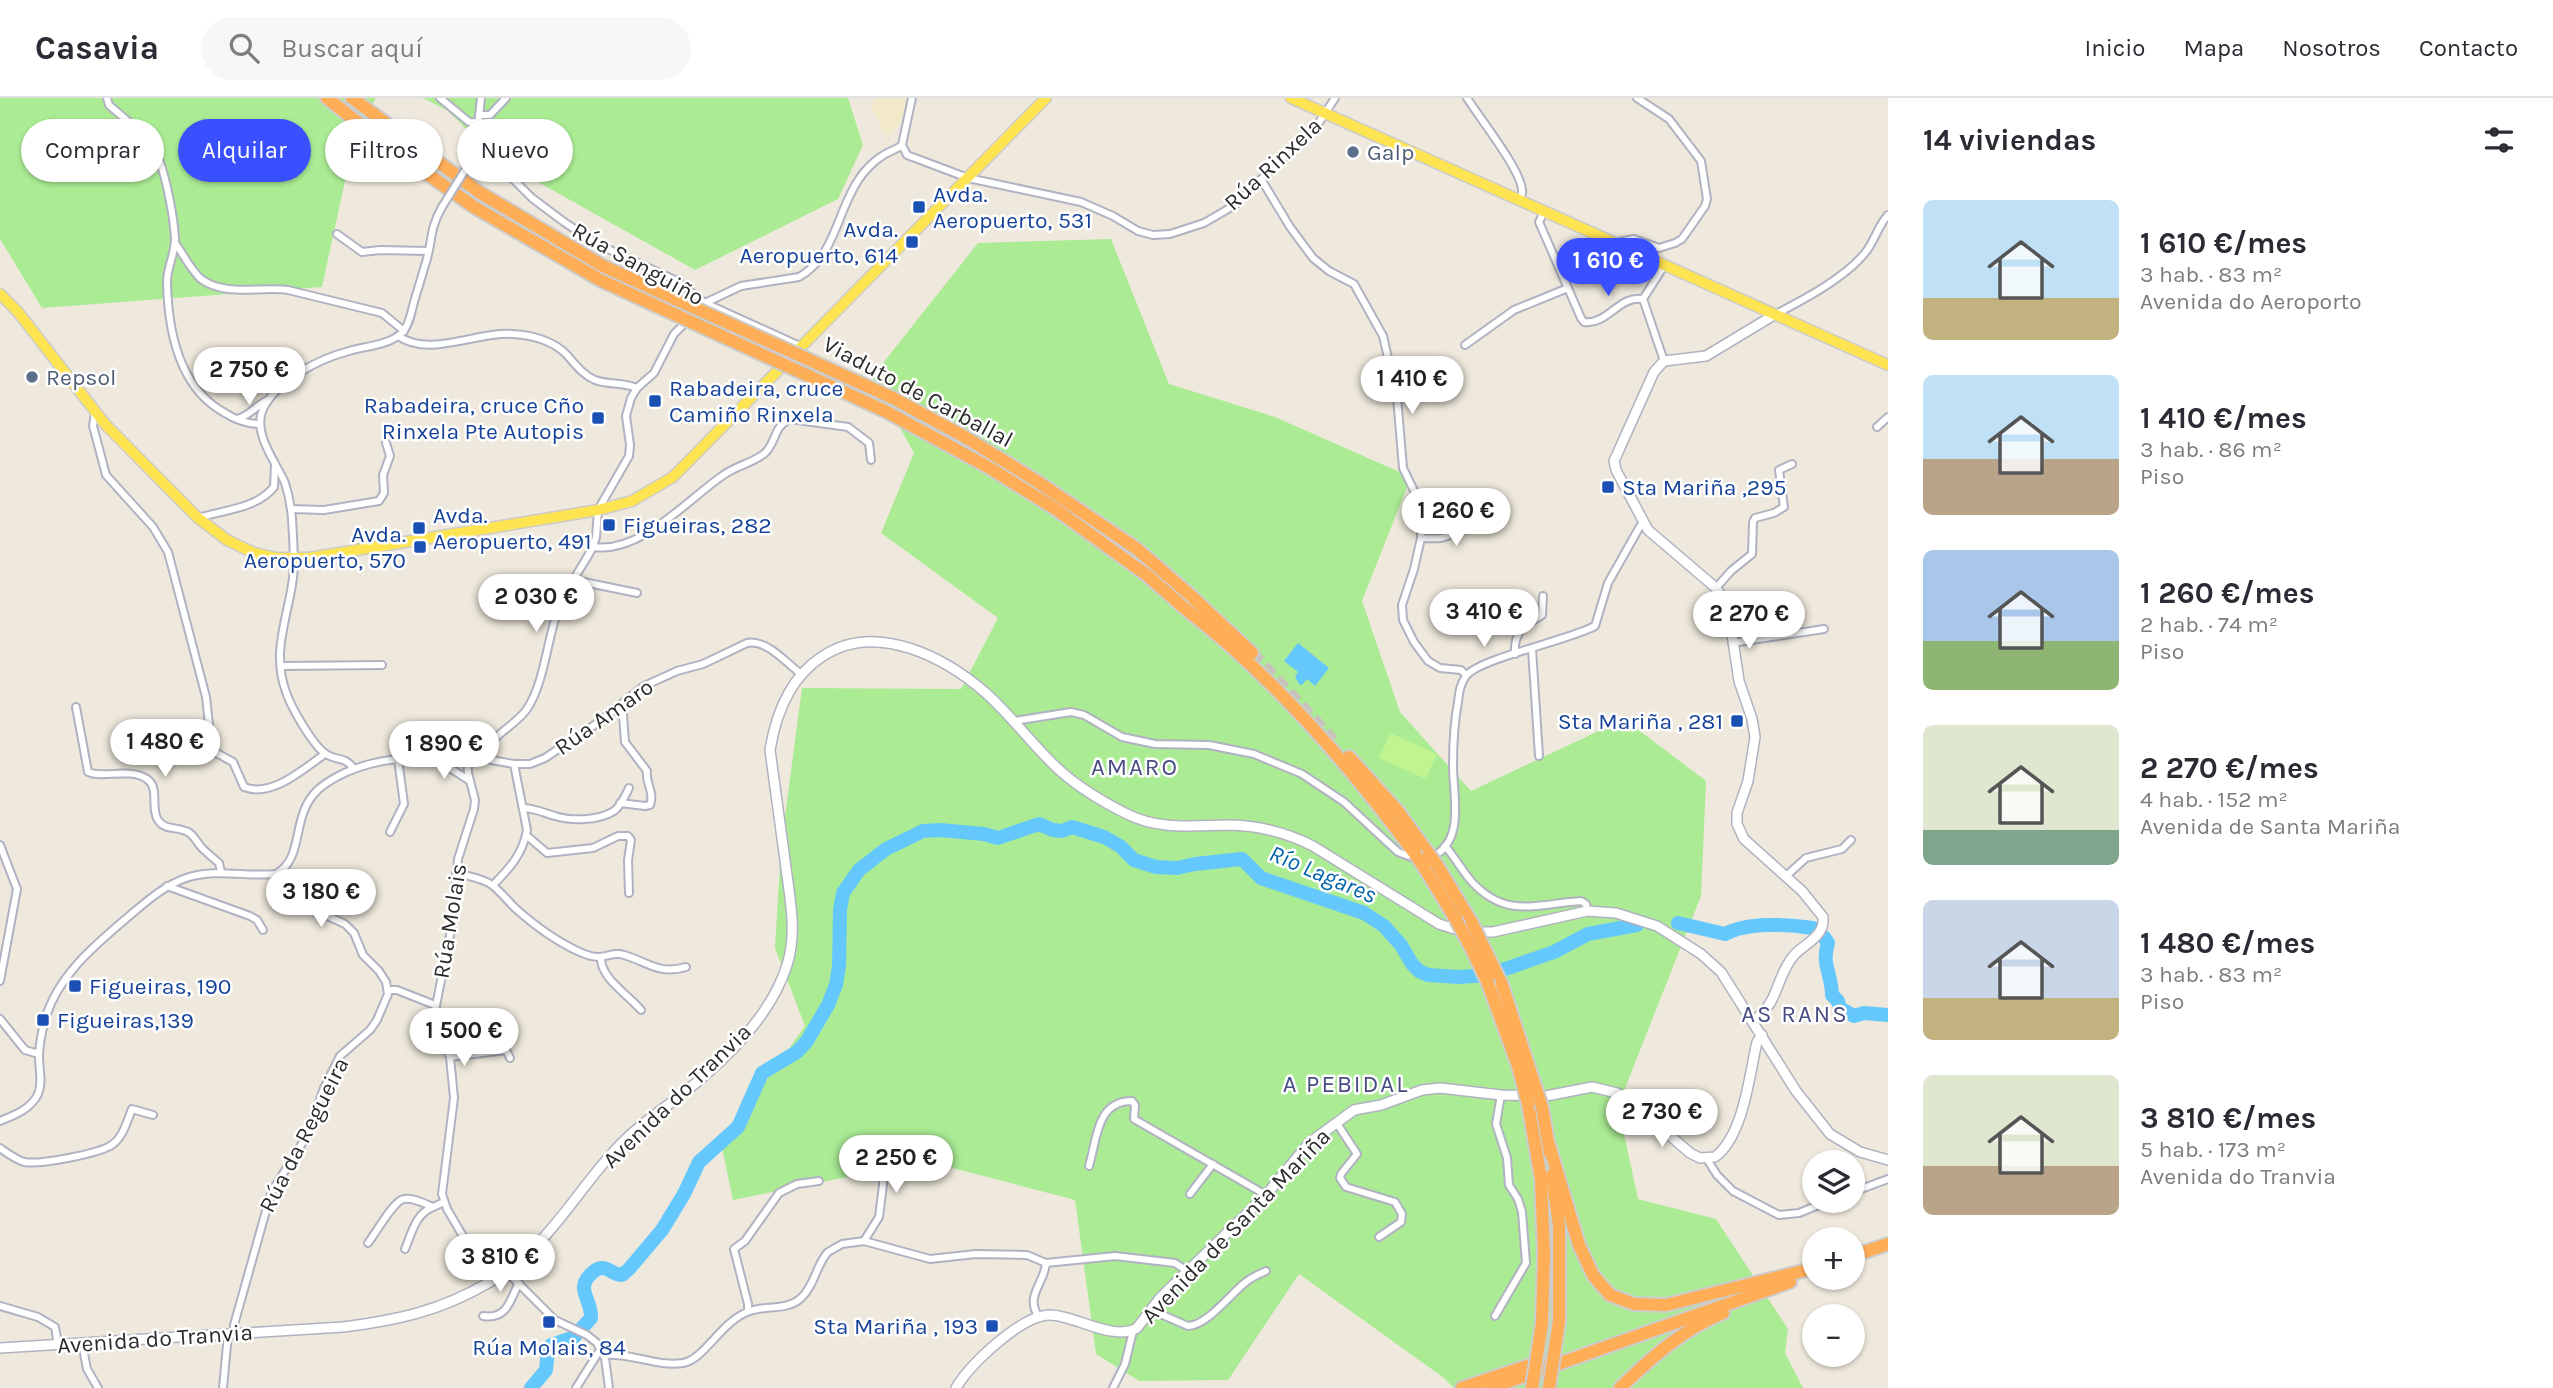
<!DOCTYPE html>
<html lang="es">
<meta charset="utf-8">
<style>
body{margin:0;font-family:Karla,sans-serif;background:#f7f7f7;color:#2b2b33;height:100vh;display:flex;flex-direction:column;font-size:26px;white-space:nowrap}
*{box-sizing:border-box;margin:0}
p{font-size:23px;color:#7c7c81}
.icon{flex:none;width:38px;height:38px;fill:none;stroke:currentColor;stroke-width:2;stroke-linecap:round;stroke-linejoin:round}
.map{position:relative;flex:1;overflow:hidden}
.sheet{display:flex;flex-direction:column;background:#fff;width:665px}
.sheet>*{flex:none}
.guide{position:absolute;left:21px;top:21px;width:665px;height:63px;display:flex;gap:14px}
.controls{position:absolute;left:1802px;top:1052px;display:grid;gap:14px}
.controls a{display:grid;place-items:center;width:63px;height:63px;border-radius:50%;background:#fff;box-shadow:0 2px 5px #0004;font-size:35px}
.price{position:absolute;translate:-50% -60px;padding:0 16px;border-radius:24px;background:#fff;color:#222;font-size:23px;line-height:46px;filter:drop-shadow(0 2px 4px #0008)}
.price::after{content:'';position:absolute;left:50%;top:42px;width:21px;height:16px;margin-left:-10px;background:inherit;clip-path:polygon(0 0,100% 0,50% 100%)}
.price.on{background:#3a4fff;color:#fff}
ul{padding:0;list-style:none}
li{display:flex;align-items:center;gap:21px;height:175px;padding:0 35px}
li span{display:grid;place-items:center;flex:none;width:196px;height:140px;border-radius:10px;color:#555}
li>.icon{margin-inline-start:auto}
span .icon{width:84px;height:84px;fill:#fffc;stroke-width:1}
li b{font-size:30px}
h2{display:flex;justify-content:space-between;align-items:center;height:84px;padding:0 35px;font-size:30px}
.tag{padding:0 24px;border-radius:32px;background:#fff;box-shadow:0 2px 5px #0004;font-size:24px;line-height:63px}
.tag.on{background:#3a4fff;color:#fff}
header{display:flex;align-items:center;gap:42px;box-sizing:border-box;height:98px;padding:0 35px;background:#fff;border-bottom:2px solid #e1e1e2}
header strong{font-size:33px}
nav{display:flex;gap:38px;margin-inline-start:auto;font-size:24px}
.search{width:490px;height:63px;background:#f7f7f7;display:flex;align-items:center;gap:18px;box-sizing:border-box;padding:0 24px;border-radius:38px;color:#7c7c81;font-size:26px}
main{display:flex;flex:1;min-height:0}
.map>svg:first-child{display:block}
</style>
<header>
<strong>Casavia</strong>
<div class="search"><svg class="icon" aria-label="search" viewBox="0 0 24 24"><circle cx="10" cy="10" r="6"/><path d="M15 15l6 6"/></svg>Buscar aquí</div>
<nav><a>Inicio</a><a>Mapa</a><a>Nosotros</a><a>Contacto</a></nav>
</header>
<main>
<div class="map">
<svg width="1888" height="1290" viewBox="0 0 1888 1290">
<rect width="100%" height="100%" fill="#efe9dd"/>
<polygon fill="#f2e9cb" points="876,0 909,0 906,17 887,42 871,8"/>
<g fill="#abeb94">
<polygon points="0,0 376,0 355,37 322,189 42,210 0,141"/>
<polygon points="423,0 848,0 863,47 838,101 695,172 495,60 448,13"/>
<polygon points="1111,141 1169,286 1275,319 1411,379 1362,503 1400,614 1471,693 1624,621 1706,683 1701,798 1618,1008 1638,1101 1716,1121 1788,1231 1785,1255 1803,1290 1454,1290 1444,1280 1299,1176 1228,1282 1139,1283 1096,1256 1075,1102 926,1063 733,1102 721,1045 805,928 775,850 781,748 802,590 961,591 998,520 881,435 914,355 872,279 978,145"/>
</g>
<polygon fill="#c1f48f" points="1390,635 1437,656 1426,681 1379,660"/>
<polygon fill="#65c8fc" points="1298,545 1329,570 1315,588 1307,581 1302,587 1299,586 1295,579 1298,574 1284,563"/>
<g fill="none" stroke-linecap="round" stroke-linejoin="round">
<g stroke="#65c8fc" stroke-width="14">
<path d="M1678,825L1725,836C1747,824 1788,826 1813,830"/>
<path d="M1824,839L1828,845C1821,867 1832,876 1832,897L1838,903L1840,910L1854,918L1864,915L1888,917"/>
<path d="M531,1290L546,1272L548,1252L551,1247L574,1239L591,1220C592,1201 574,1191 592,1175C596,1172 597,1170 602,1170C609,1170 614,1177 622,1177L629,1171L662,1132L684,1096L699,1064L738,1029L762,975L797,954L807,943L828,907L836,887L839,868L840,812L843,795L859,772L886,751L923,733L940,732L984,736L998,740L1039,726L1053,732L1062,733L1072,729L1104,739L1120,748L1134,762L1156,769L1177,770L1195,766L1242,761L1261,780L1364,815L1384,828L1401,847L1412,866L1419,873L1428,877L1458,879L1488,877L1554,854L1588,836L1637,827"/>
</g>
<polyline stroke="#c8c3ba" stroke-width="12" stroke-dasharray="12 6" stroke-linecap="butt" points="1252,555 1333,642"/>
<g stroke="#b1b2c1" stroke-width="10">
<g id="minor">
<path d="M107,0L109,7C127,23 151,39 159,62C167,82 174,121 175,141C175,156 167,169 167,184C168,232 179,290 225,315C236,322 247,326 260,326"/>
<polyline points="440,0 469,24 488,25 500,43 505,70 510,78 532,100 564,124 597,146 677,183 705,205 802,249"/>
<polyline points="912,0 902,47 907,57 968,80 1081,104 1113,118 1138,133 1153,137 1170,136 1204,125 1235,107 1318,26 1335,0"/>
<path d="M1467,0C1479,19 1521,72 1522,92C1523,97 1521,98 1519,102"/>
<polyline points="479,17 490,17 506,0"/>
<polyline points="467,69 476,46 481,0"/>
<polyline points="1261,81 1290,129 1313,160 1329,173 1354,186 1383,238 1397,299 1403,370 1419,403 1421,421 1421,440 1414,471 1402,507 1403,522 1414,544 1428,563 1440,570 1461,572 1466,577"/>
<path d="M1544,114L1539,124L1581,220L1584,224C1608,227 1619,197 1643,201L1664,263"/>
<polyline points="337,136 362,154 380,152 428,153"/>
<path d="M175,145C184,157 190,171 201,181C225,199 262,188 288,192L382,215L404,233"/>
<polyline points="1614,145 1634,141 1659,150 1675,145 1682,141 1705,108 1707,101 1701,63 1669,21 1637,0"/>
<polyline points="1643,201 1664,168"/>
<path d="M1774,217C1803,202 1845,180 1865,155C1875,143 1877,129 1888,117"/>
<path d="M398,238C431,260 477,233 513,236C532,237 554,243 567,257C575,266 583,277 595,282C608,287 623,284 637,290"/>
<polyline points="1465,247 1514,212 1568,190"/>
<path d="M95,314L93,328L106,377L153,429L168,454L206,599L209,626V651L233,664L244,689C272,700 303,671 325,656"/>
<path d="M237,321C250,318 256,307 268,302"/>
<polyline points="1877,329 1888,319"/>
<polyline points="291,411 324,412 379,403 384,395 383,377 390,358 386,345"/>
<path d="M198,420C223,412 256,411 274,389L275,366"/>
<path d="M1421,440C1432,440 1446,443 1454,433L1452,422"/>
<path d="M593,449C640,456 686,403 722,378C735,368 753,365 765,355C776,345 774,327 790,321L848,329L869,345L871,362"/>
<polyline points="574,482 637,495"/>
<polyline points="1716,490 1731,473 1752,456 1753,424 1755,420 1774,415 1784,409 1779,372 1792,366"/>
<polyline points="1732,545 1824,531"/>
<polyline points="1532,551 1539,658"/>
<path d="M1515,556C1513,534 1525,527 1542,517L1543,498"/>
<polyline points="281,568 382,567"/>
<path d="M619,608L623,617L625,644L647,673C645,685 655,694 650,707L645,708L620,705"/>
<path d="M76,609L88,674C104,681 129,669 147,681C160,690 150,710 158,722C165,733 177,728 188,734C194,737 197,745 202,750C207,755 213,760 219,765L221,774"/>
<polyline points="1014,623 1071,614 1084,617 1122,639 1155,646 1209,647 1254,656 1302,676 1344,704 1398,754 1416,761"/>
<path d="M478,653L491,662L514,666H530L545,660L599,624L644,588L677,573L703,566L747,545C767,541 786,565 801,576"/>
<polyline points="467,657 468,675 475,702 474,711 458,761 452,827 434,918 437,934 450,959 454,1000 442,1096 447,1111 467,1145 475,1153 506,1173 555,1222 587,1237 597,1245 605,1260 609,1290"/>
<polyline points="441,659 447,668 470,683"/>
<path d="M353,670C345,658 336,663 326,656C313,648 291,609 286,594C271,553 288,520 293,480C295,461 293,440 292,421C291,409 289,397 285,385C276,364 252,335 263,311C277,282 319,261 349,253C366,248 390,247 403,234C410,225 411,215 414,204C418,191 422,177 426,164C433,141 429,132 442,109"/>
<path d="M523,710C534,710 544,715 555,718C571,723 598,723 614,713C621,708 625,698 629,690"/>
<polyline points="390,734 404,706 398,661"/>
<polyline points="526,737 547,755 593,750 618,738 628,738 631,742 628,762 629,795"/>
<polyline points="0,747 17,791 0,883"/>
<path d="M1445,748C1455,759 1462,773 1472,784C1506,821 1537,806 1581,803L1586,806L1587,813"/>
<path d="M1430,760C1466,744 1453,699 1453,668C1453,647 1454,625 1458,604C1459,595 1460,586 1466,578C1480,560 1567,543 1595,528L1608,485L1643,423"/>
<path d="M456,775C467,778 483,780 492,787C500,793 508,803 515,810C534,827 559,845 582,855C605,865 610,852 624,857C648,864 658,877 686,869"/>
<polyline points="1786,778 1806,760 1842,751 1851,742"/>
<path d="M493,787C509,771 523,756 527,732L514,666"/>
<polyline points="167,788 250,818 257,822 263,832"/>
<path d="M601,861C602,882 629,897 641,912"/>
<polyline points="388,892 397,892 435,907"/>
<polyline points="0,921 25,952 39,956"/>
<polyline points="450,959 506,952 510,960"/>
<path d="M0,1023C15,1017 31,1011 38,996C43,985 39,971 39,959C39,946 42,933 45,922C57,878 95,847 128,819C146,804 163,788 186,780C216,770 245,779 276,776C308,758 287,712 325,686C354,666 386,661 421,659C432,658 442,660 453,659C473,657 485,649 500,636C509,628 520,621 527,611C545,584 547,540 559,509C568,488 582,469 593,449L596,439L598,412L629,358L630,347L626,318L631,300L637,290L654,275L674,236L705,205L741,188L799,179C835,159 837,113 859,81C864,73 874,63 882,58C889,53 896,52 902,47"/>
<polyline points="1336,1024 1357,1056 1341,1076 1340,1080 1346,1089 1395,1104 1402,1116 1401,1124 1379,1139"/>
<path d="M0,1050C7,1055 15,1061 24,1064C39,1067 96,1056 110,1048C123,1041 127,1023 132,1011L153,1017"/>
<polyline points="1707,1061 1717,1077 1733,1093 1779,1117 1799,1115 1831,1102"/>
<path d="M1089,1068C1097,1042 1096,1003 1132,1003L1135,1007L1134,1021L1266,1097"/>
<polyline points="1853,1094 1888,1081"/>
<polyline points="1190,1096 1213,1066"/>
<polyline points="864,1143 879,1119 883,1087 883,1079 866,1054"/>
<path d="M368,1145C376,1135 394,1102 404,1101C413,1099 425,1106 433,1109L444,1104"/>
<path d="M405,1151C412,1135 415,1116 433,1109"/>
<polyline points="0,1208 38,1219 55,1229 58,1247"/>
<path d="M1151,1212L1188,1228C1208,1227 1230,1196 1246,1184C1252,1179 1259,1176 1266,1173"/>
<polyline points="748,1213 748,1206 734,1151 745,1143 779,1095 797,1086 819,1083"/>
<path d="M483,1218C508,1222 510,1201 519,1185"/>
<polyline points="1495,1218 1526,1165 1522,1114 1518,1101 1509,1087 1507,1060 1496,1026 1501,997"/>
<path d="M1039,1219C1024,1198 1045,1185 1046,1165"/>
<polyline points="234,1235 234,1227 271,1095 308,1036 324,990 340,958 370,932 377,922 388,896 386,884 379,873 363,857 354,835 345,826 310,810 276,776"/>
<polyline points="82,1245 87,1271 98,1290"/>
<path d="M603,1257C630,1254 656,1269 683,1265C704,1262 722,1222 750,1213C766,1207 787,1213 801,1200C815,1187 816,1167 828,1154L842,1146L864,1143L930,1161L976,1156L1027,1157L1046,1165L1115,1158L1175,1165L1187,1173"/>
<polyline points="223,1290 228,1236"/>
<polyline points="576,1290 600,1252"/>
<polyline points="1113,1290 1125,1266 1133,1233"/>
</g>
</g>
<g stroke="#b1b2c1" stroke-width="12">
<g id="secondary">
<path d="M1753,923C1778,906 1775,884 1791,861C1801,846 1825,841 1823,819L1802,793L1744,741L1737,726V715L1748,683L1755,639L1752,621L1739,583L1728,509L1716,490L1648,432L1616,372L1614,363L1654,274L1664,263L1706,258L1774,217"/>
<path d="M0,1250L343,1229C398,1222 440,1213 488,1185C550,1148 570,1101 616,1051C636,1029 662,1012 685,994C726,961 771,918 787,867C798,833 789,797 785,762C780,726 775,689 770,652C776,615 790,579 823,558C876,523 945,559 987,596C1010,617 1030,643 1053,666C1073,686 1101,703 1127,716C1161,733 1195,727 1232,727C1261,728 1287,735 1313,748L1439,826L1464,834H1493L1587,813L1616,815L1657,828L1701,856L1721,874L1796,993L1830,1036L1860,1054L1888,1062"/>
<path d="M956,1290C970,1266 1020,1219 1048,1217C1074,1216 1112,1244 1137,1230L1160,1200L1266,1097L1309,1045L1354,1012L1381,1007L1422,992L1440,990L1501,997L1546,998L1592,989L1617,995L1630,1003L1690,1055L1700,1060L1715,1059C1744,1037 1749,978 1757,944L1762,937"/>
</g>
</g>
<g stroke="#ccc" stroke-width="13">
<g id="primary">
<polyline points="1291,0 1888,267"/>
<polyline points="0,196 18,214 105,326 198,420 227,442 254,455 276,460 309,460 598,412 632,403 673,379 1046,0"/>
</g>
</g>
<g stroke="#ccc" stroke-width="16">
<g id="motorway">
<polyline points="327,0 382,44 474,109 602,183"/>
<polyline points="352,0 479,94 603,168"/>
<polyline points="1190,497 1252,555"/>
<path d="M1183,509C1273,578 1348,665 1415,756"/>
<polyline points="1349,659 1397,712 1429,756"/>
<polyline points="1437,767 1472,825"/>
<polyline points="1425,771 1456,822"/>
<polyline points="1483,848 1502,887"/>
<polyline points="1471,850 1487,883"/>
<polyline points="1528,1006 1541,1081 1544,1156 1542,1225"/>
<polyline points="1542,1009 1550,1055"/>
<polyline points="1549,1047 1579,1147 1593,1177 1610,1197 1634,1206 1666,1207 1815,1170"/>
<polyline points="1552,1077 1559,1128 1559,1223"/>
<polyline points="1853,1158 1888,1146"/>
<polyline points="1462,1290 1539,1264"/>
<polyline points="1490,1290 1790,1184"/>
<path d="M1620,1290C1651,1260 1683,1231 1723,1215"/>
</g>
</g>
<use href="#minor" stroke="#fff" stroke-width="6"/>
<use href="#secondary" stroke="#fff" stroke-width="9"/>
<use href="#primary" stroke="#ffe452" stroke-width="10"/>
<use href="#motorway" stroke="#ffae58" stroke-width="12"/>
<g stroke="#b1b2c1" stroke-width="10" stroke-linecap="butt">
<polyline id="minor-bridge" points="442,109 467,69"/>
</g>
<g stroke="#ccc" stroke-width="16" stroke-linecap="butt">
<g id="motorway-bridge">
<polyline points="603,168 893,300 965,339 1035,382 1137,451 1190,497"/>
<polyline points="602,183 885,313 988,369 1054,410 1148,478 1183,509"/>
<polyline points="1415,756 1425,771"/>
<polyline points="1429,756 1437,767"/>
<polyline points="1456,822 1471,850"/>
<polyline points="1472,825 1483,848"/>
<polyline points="1487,883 1518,968 1528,1006"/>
<polyline points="1502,887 1542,1009"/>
<polyline points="1532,1290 1542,1225"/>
<polyline points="1549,1290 1559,1223"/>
</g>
</g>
<use href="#minor-bridge" stroke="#fff" stroke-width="6"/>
<use href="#motorway-bridge" stroke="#ffae58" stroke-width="12"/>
</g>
<g fill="#5c6f8a" stroke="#fff" stroke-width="2.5">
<circle cx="1353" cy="54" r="7"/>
<circle cx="32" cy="279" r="7"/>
</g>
<g fill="#1a4fb4" stroke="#fff" stroke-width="2.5">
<rect x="912" y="102" width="14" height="14" rx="3.5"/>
<rect x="905" y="137" width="14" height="14" rx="3.5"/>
<rect x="648" y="296" width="14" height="14" rx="3.5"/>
<rect x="591" y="313" width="14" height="14" rx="3.5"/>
<rect x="1601" y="382" width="14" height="14" rx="3.5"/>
<rect x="602" y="420" width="14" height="14" rx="3.5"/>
<rect x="412" y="423" width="14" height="14" rx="3.5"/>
<rect x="413" y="442" width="14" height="14" rx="3.5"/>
<rect x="1730" y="616" width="14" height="14" rx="3.5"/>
<rect x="68" y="881" width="14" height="14" rx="3.5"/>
<rect x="36" y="915" width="14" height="14" rx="3.5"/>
<rect x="542" y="1217" width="14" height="14" rx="3.5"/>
<rect x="985" y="1221" width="14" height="14" rx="3.5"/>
</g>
<g text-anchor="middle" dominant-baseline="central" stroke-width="5" stroke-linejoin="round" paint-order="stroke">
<g font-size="23" fill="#4e5e75" stroke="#fff" text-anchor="start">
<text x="1367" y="54">Galp</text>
<text x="46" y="279">Repsol</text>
</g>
<g font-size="23" fill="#2c2c2c" stroke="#fff">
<text transform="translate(1273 66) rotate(-43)">Rúa Rinxela</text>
<text transform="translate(638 166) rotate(29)">Rúa Sanguiño</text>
<text transform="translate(918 294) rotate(28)">Viaduto de Carballal</text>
<text transform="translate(604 619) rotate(-35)">Rúa Amaro</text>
<text transform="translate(450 823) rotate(-81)">Rúa Molais</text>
<text transform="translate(677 998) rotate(-44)">Avenida do Tranvia</text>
<text transform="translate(304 1037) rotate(-63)">Rúa da Regueira</text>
<text transform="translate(1236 1128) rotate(-46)">Avenida de Santa Mariña</text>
<text transform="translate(155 1241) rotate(-4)">Avenida do Tranvia</text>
</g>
<g font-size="23" fill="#164399" stroke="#fff" text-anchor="start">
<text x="933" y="96">Avda.<tspan x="933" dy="26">Aeropuerto, 531</tspan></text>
<text x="898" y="131" text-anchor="end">Avda.<tspan x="898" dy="26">Aeropuerto, 614</tspan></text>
<text x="669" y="290">Rabadeira, cruce<tspan x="669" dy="26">Camiño Rinxela</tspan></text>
<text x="584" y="307" text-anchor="end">Rabadeira, cruce Cño<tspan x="584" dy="26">Rinxela Pte Autopis</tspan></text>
<text x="1622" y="389">Sta Mariña ,295</text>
<text x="433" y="417">Avda.<tspan x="433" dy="26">Aeropuerto, 491</tspan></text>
<text x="623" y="427">Figueiras, 282</text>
<text x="406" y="436" text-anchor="end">Avda.<tspan x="406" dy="26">Aeropuerto, 570</tspan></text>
<text x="1723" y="623" text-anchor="end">Sta Mariña , 281</text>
<text x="89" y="888">Figueiras, 190</text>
<text x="57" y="922">Figueiras,139</text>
<text x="978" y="1228" text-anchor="end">Sta Mariña , 193</text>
<text x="549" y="1249" text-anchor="middle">Rúa Molais, 84</text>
</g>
<g font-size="24" letter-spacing="2" fill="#474d83" stroke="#fff">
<text x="1135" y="669">AMARO</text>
<text x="1795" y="916">AS RANS</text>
<text x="1346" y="986">A PEBIDAL</text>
</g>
<g font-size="24" font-style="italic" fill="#0063ac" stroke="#fff">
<text transform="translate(1323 776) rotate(23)">Río Lagares</text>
</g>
</g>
</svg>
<div class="controls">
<a><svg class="icon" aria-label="layers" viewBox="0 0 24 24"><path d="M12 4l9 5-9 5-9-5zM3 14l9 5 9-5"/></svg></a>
<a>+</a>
<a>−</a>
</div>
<b class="price on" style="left:1608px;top:200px">1 610 €</b>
<b class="price" style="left:249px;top:309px">2 750 €</b>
<b class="price" style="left:1412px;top:318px">1 410 €</b>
<b class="price" style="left:1456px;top:450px">1 260 €</b>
<b class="price" style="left:536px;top:536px">2 030 €</b>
<b class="price" style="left:1484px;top:551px">3 410 €</b>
<b class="price" style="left:1749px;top:553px">2 270 €</b>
<b class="price" style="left:165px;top:681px">1 480 €</b>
<b class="price" style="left:444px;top:683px">1 890 €</b>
<b class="price" style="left:321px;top:831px">3 180 €</b>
<b class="price" style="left:464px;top:970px">1 500 €</b>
<b class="price" style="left:1662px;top:1051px">2 730 €</b>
<b class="price" style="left:896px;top:1097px">2 250 €</b>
<b class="price" style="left:500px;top:1196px">3 810 €</b>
<div class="guide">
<a class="tag">Comprar</a>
<a class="tag on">Alquilar</a>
<a class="tag">Filtros</a>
<a class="tag">Nuevo</a>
</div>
</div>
<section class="sheet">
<h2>14 viviendas<svg class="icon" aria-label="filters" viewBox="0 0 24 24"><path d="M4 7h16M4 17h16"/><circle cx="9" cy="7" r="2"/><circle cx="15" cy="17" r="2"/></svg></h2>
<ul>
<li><span style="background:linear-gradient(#bfe0f5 70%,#c2b280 0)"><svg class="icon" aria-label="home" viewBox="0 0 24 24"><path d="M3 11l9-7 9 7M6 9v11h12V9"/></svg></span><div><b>1 610 €/mes</b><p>3 hab. · 83 m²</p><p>Avenida do Aeroporto</p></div></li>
<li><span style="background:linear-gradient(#bfe0f5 60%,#b9a48a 0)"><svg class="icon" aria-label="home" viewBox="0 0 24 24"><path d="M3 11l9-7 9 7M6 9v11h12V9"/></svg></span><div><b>1 410 €/mes</b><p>3 hab. · 86 m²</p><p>Piso</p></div></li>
<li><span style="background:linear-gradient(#a9c7e8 65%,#8fb573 0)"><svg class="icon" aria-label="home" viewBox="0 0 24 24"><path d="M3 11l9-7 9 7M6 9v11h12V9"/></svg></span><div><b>1 260 €/mes</b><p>2 hab. · 74 m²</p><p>Piso</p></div></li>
<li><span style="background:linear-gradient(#dfe7d0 75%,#7fa58c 0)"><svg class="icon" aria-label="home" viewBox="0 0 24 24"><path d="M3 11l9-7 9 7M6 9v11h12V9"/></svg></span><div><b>2 270 €/mes</b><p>4 hab. · 152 m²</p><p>Avenida de Santa Mariña</p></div></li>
<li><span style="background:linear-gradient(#c9d6e8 70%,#c2b280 0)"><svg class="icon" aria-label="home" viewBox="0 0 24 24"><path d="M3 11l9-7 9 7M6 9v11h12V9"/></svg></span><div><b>1 480 €/mes</b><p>3 hab. · 83 m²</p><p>Piso</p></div></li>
<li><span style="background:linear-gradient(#dfe7d0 65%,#b9a48a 0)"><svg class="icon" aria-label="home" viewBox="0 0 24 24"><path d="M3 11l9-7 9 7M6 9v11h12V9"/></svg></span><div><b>3 810 €/mes</b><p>5 hab. · 173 m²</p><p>Avenida do Tranvia</p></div></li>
</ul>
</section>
</main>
